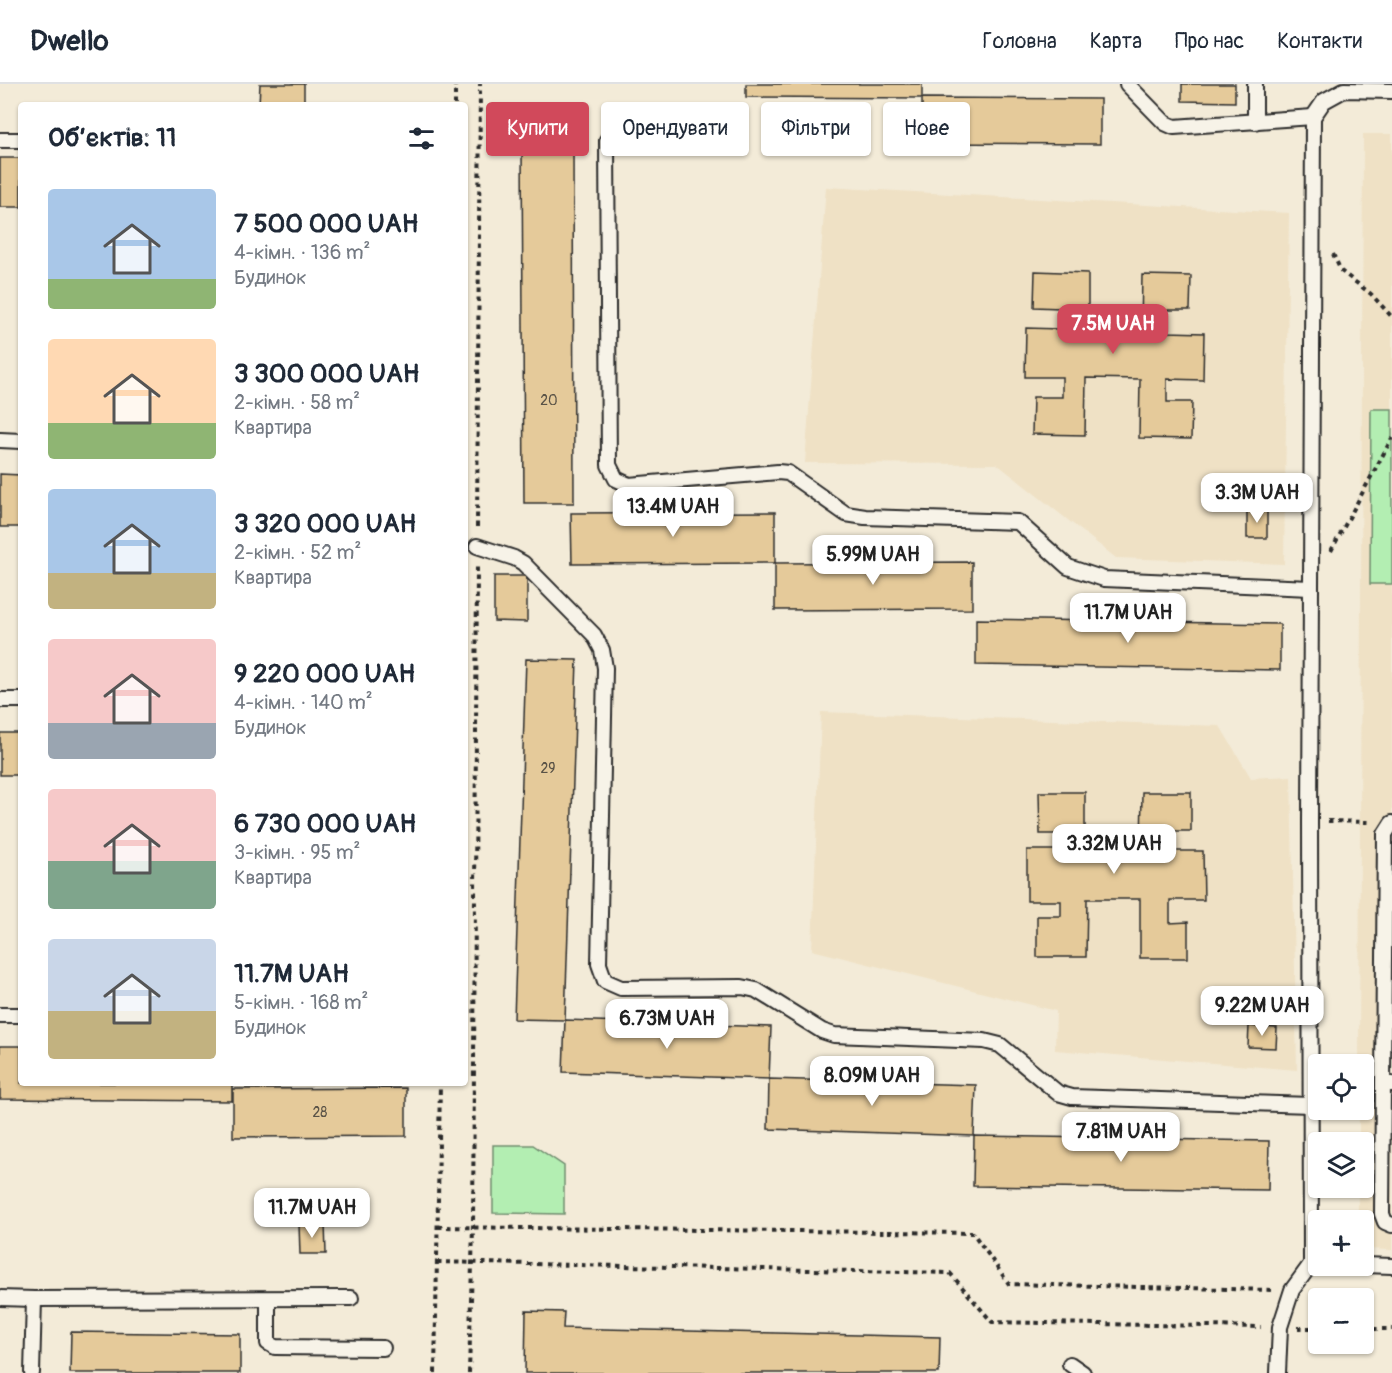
<!DOCTYPE html>
<html lang="uk">
<meta charset="utf-8">
<style>
body{margin:0;font-family:Pangolin,sans-serif;background:#f2f2f3;color:#1f2937;height:100vh;display:flex;flex-direction:column;font-size:22px;white-space:nowrap}
*{box-sizing:border-box;margin:0}
p{font-size:20px;color:#747a83}
.icon{flex:none;width:33px;height:33px;fill:none;stroke:currentColor;stroke-width:2;stroke-linecap:round;stroke-linejoin:round}
.map{position:relative;flex:1;overflow:hidden}
.panel{position:absolute;left:18px;top:18px;width:450px;height:984px;display:flex;flex-direction:column;background:#fff;border-radius:6px;box-shadow:0 2px 4px #0004}
.panel>*{flex:none}
.banner{position:absolute;left:486px;top:18px;width:570px;height:54px;display:flex;gap:12px}
.buttons{position:absolute;left:1308px;top:970px;display:grid;gap:12px}
.buttons a{display:grid;place-items:center;width:66px;height:66px;border-radius:6px;background:#fff;box-shadow:0 2px 4px #0004;font-size:30px}
.price{position:absolute;translate:-50% -51px;padding:0 14px;border-radius:12px;background:#fff;color:#222;font-size:20px;line-height:39px;filter:drop-shadow(0 2px 3px #0008)}
.price::after{content:'';position:absolute;left:50%;top:36px;width:18px;height:14px;margin-left:-9px;background:inherit;clip-path:polygon(0 0,100% 0,50% 100%)}
.price.selected{background:#d1495b;color:#fff}
ul{padding:0;list-style:none}
li{display:flex;align-items:center;gap:18px;height:150px;padding:0 30px}
li span{display:grid;place-items:center;flex:none;width:168px;height:120px;border-radius:6px;color:#555}
li>.icon{margin-inline-start:auto}
span .icon{width:72px;height:72px;fill:#fffc;stroke-width:1}
li b{font-size:26px}
h2{display:flex;justify-content:space-between;align-items:center;height:72px;padding:0 30px;font-size:26px}
.pill{padding:0 21px;border-radius:6px;background:#fff;box-shadow:0 2px 4px #0004;font-size:21px;line-height:54px}
.pill.selected{background:#d1495b;color:#fff}
header{display:flex;align-items:center;gap:36px;box-sizing:border-box;height:84px;padding:0 30px;background:#fff;border-bottom:2px solid #e0e1e3}
header strong{font-size:28px}
nav{display:flex;gap:33px;margin-inline-start:auto;font-size:21px}
.map>svg:first-child{display:block}
</style>
<header>
<strong>Dwello</strong>
<nav><a>Головна</a><a>Карта</a><a>Про нас</a><a>Контакти</a></nav>
</header>
<div class="map">
<svg width="1392" height="1289" viewBox="0 0 1392 1289">
<rect width="100%" height="100%" fill="#f3ebd8"/>
<filter id="ink" filterUnits="userSpaceOnUse"><feTurbulence type="fractalNoise" baseFrequency=".0167" numOctaves="2"/><feDisplacementMap in="SourceGraphic" scale="12" xChannelSelector="R" yChannelSelector="G"/><feConvolveMatrix kernelMatrix="1 2 1 2 8 2 1 2 1" color-interpolation-filters="sRGB"/></filter>
<g filter="url(#ink)">
<g fill="#efe1c5">
<polygon points="1363,50 1392,50 1392,1166 1364,1165 1364,1137 1358,1137 1358,1104 1364,1104 1364,1059 1359,1059 1359,1026 1364,1026 1364,981 1359,981"/>
<polygon points="826,103 1289,129 1284,480 1116,474 997,380 805,379"/>
<polygon points="821,628 1220,642 1251,694 1291,692 1297,986 1055,966 1056,927 812,866"/>
</g>
<g fill="#b3eeb2" stroke="#6f8c6e" stroke-width="1.5">
<polygon points="1371,325 1392,325 1392,500 1370,500"/>
<polygon points="493,1061 533,1061 564,1082 564,1130 493,1129"/>
</g>
<g fill="#e5ca9a" stroke="#2b2b2b" stroke-width="1.5">
<polygon points="260,0 304,0 304,21 259,21"/>
<polygon points="746,0 922,0 922,14 746,13"/>
<polygon points="1182,0 1235,0 1235,18 1182,17"/>
<polygon points="922,14 1100,15 1100,60 922,59"/>
<polygon points="573,59 574,419 524,419 522,60"/>
<rect x="0" y="74" width="21" height="49"/>
<polygon points="1035,187 1088,189 1088,243 1141,244 1142,191 1191,192 1190,226 1168,226 1168,248 1204,249 1203,296 1167,295 1167,318 1192,318 1191,355 1139,354 1140,295 1086,294 1085,351 1032,350 1033,313 1062,313 1062,293 1025,293 1026,244 1060,245 1060,224 1034,223"/>
<polygon points="0,390 21,391 21,443 0,443"/>
<rect x="1247" y="426" width="20" height="28"/>
<polygon points="775,428 775,479 572,480 571,429"/>
<polygon points="972,478 972,525 775,526 775,479"/>
<polygon points="494,492 527,492 527,538 494,537"/>
<polygon points="976,535 1280,540 1280,586 976,581"/>
<polygon points="526,575 577,576 565,936 514,935"/>
<rect x="0" y="649" width="21" height="42"/>
<polygon points="1039,708 1085,708 1085,765 1141,765 1142,708 1191,708 1191,747 1171,747 1171,767 1203,767 1204,816 1170,816 1170,839 1188,838 1188,874 1140,874 1140,815 1087,815 1086,873 1037,873 1037,832 1061,832 1061,817 1027,817 1027,766 1062,766 1062,750 1040,750"/>
<polygon points="565,936 771,943 769,995 563,988"/>
<polygon points="1249,942 1277,944 1276,964 1248,963"/>
<polygon points="0,962 21,962 21,999 232,999 232,1017 0,1015"/>
<polygon points="769,995 976,1001 974,1052 768,1045"/>
<polygon points="406,1004 406,1052 233,1053 233,1005"/>
<polygon points="974,1052 1269,1057 1268,1106 973,1102"/>
<polygon points="299,1140 325,1140 326,1170 300,1170"/>
<polygon points="526,1227 564,1228 563,1244 940,1253 939,1289 525,1289"/>
<polygon points="71,1248 240,1250 240,1289 70,1289"/>
</g>
<g fill="none" stroke-linecap="round" stroke-linejoin="round">
<g stroke="#2b2b2b" stroke-width="18">
<g id="service">
<polyline points="1127,0 1165,39 1174,43 1313,33"/>
<polyline points="1255,38 1255,0"/>
<polyline points="0,56 21,56"/>
<polyline points="607,56 609,381 616,395 629,401 778,388 788,389 846,430 865,433 1018,438 1068,483 1104,495 1311,504"/>
<polyline points="0,356 21,357"/>
<polyline points="477,462 514,474 523,479 594,551 602,566 605,584 599,880 605,897 621,904 742,903 756,906 822,947 834,951 984,957 1000,961 1058,1009 1072,1013 1311,1021"/>
<polyline points="0,616 21,616"/>
<polyline points="0,931 21,931"/>
<polyline points="1383,1000 1385,750 1392,739"/>
<polyline points="1392,1000 1383,1000 1382,1130 1385,1138 1392,1141"/>
<polyline points="1318,1181 1311,1180 1310,737 1313,33 1324,17 1344,6 1392,7"/>
<polyline points="1364,1181 1392,1182"/>
<polyline points="0,1214 34,1215"/>
<polyline points="268,1215 268,1259 275,1263 383,1264"/>
<polyline points="1070,1280 1083,1289"/>
<polyline points="32,1289 34,1215 351,1214"/>
<polyline points="1278,1289 1280,1243 1292,1206 1311,1180"/>
</g>
</g>
<g stroke="#2b2b2b" stroke-width="4" stroke-dasharray="4.5 4.5" stroke-linecap="butt">
<polyline points="455,21 455,0"/>
<polyline points="1333,170 1341,187 1371,210 1392,233"/>
<polyline points="477,443 480,0"/>
<polyline points="1331,467 1392,354"/>
<polyline points="1328,737 1369,738"/>
<polyline points="438,1143 973,1149 1009,1200 1273,1206"/>
<polyline points="437,1178 950,1189 992,1238 1261,1243"/>
<polyline points="1298,1244 1318,1244"/>
<polyline points="1364,1245 1392,1245"/>
<polyline points="435,1289 440,999"/>
<polyline points="469,1289 473,1143 477,481"/>
</g>
<use href="#service" stroke="#f7f3e8" stroke-width="14"/>
</g>
</g>
<g text-anchor="middle" dominant-baseline="central" stroke-width="4.5" stroke-linejoin="round" paint-order="stroke">
<g font-size="14" fill="#5a5347">
<text x="549" y="316">20</text>
<text x="548" y="684">29</text>
<text x="320" y="1028">28</text>
</g>
</g>
</svg>
<div class="buttons">
<a><svg class="icon" aria-label="locate" viewBox="0 0 24 24"><circle cx="12" cy="12" r="6"/><path d="M12 2v4M12 18v4M2 12h4M18 12h4"/></svg></a>
<a><svg class="icon" aria-label="layers" viewBox="0 0 24 24"><path d="M12 4l9 5-9 5-9-5zM3 14l9 5 9-5"/></svg></a>
<a>+</a>
<a>−</a>
</div>
<b class="price selected" style="left:1113px;top:271px">7.5M UAH</b>
<b class="price" style="left:1257px;top:440px">3.3M UAH</b>
<b class="price" style="left:673px;top:454px">13.4M UAH</b>
<b class="price" style="left:873px;top:502px">5.99M UAH</b>
<b class="price" style="left:1128px;top:560px">11.7M UAH</b>
<b class="price" style="left:1114px;top:791px">3.32M UAH</b>
<b class="price" style="left:1262px;top:953px">9.22M UAH</b>
<b class="price" style="left:667px;top:966px">6.73M UAH</b>
<b class="price" style="left:872px;top:1023px">8.09M UAH</b>
<b class="price" style="left:1121px;top:1079px">7.81M UAH</b>
<b class="price" style="left:312px;top:1155px">11.7M UAH</b>
<div class="banner">
<a class="pill selected">Купити</a>
<a class="pill">Орендувати</a>
<a class="pill">Фільтри</a>
<a class="pill">Нове</a>
</div>
<section class="panel">
<h2>Об’єктів: 11<svg class="icon" aria-label="filters" viewBox="0 0 24 24"><path d="M4 7h16M4 17h16"/><circle cx="9" cy="7" r="2"/><circle cx="15" cy="17" r="2"/></svg></h2>
<ul>
<li><span style="background:linear-gradient(#a9c7e8 75%,#8fb573 0)"><svg class="icon" aria-label="home" viewBox="0 0 24 24"><path d="M3 11l9-7 9 7M6 9v11h12V9"/></svg></span><div><b>7 500 000 UAH</b><p>4-кімн. · 136 m²</p><p>Будинок</p></div></li>
<li><span style="background:linear-gradient(#ffd9b3 70%,#8fb573 0)"><svg class="icon" aria-label="home" viewBox="0 0 24 24"><path d="M3 11l9-7 9 7M6 9v11h12V9"/></svg></span><div><b>3 300 000 UAH</b><p>2-кімн. · 58 m²</p><p>Квартира</p></div></li>
<li><span style="background:linear-gradient(#a9c7e8 70%,#c2b280 0)"><svg class="icon" aria-label="home" viewBox="0 0 24 24"><path d="M3 11l9-7 9 7M6 9v11h12V9"/></svg></span><div><b>3 320 000 UAH</b><p>2-кімн. · 52 m²</p><p>Квартира</p></div></li>
<li><span style="background:linear-gradient(#f6c9c9 70%,#9aa5b1 0)"><svg class="icon" aria-label="home" viewBox="0 0 24 24"><path d="M3 11l9-7 9 7M6 9v11h12V9"/></svg></span><div><b>9 220 000 UAH</b><p>4-кімн. · 140 m²</p><p>Будинок</p></div></li>
<li><span style="background:linear-gradient(#f6c9c9 60%,#7fa58c 0)"><svg class="icon" aria-label="home" viewBox="0 0 24 24"><path d="M3 11l9-7 9 7M6 9v11h12V9"/></svg></span><div><b>6 730 000 UAH</b><p>3-кімн. · 95 m²</p><p>Квартира</p></div></li>
<li><span style="background:linear-gradient(#c9d6e8 60%,#c2b280 0)"><svg class="icon" aria-label="home" viewBox="0 0 24 24"><path d="M3 11l9-7 9 7M6 9v11h12V9"/></svg></span><div><b>11.7M UAH</b><p>5-кімн. · 168 m²</p><p>Будинок</p></div></li>
</ul>
</section>
</div>
